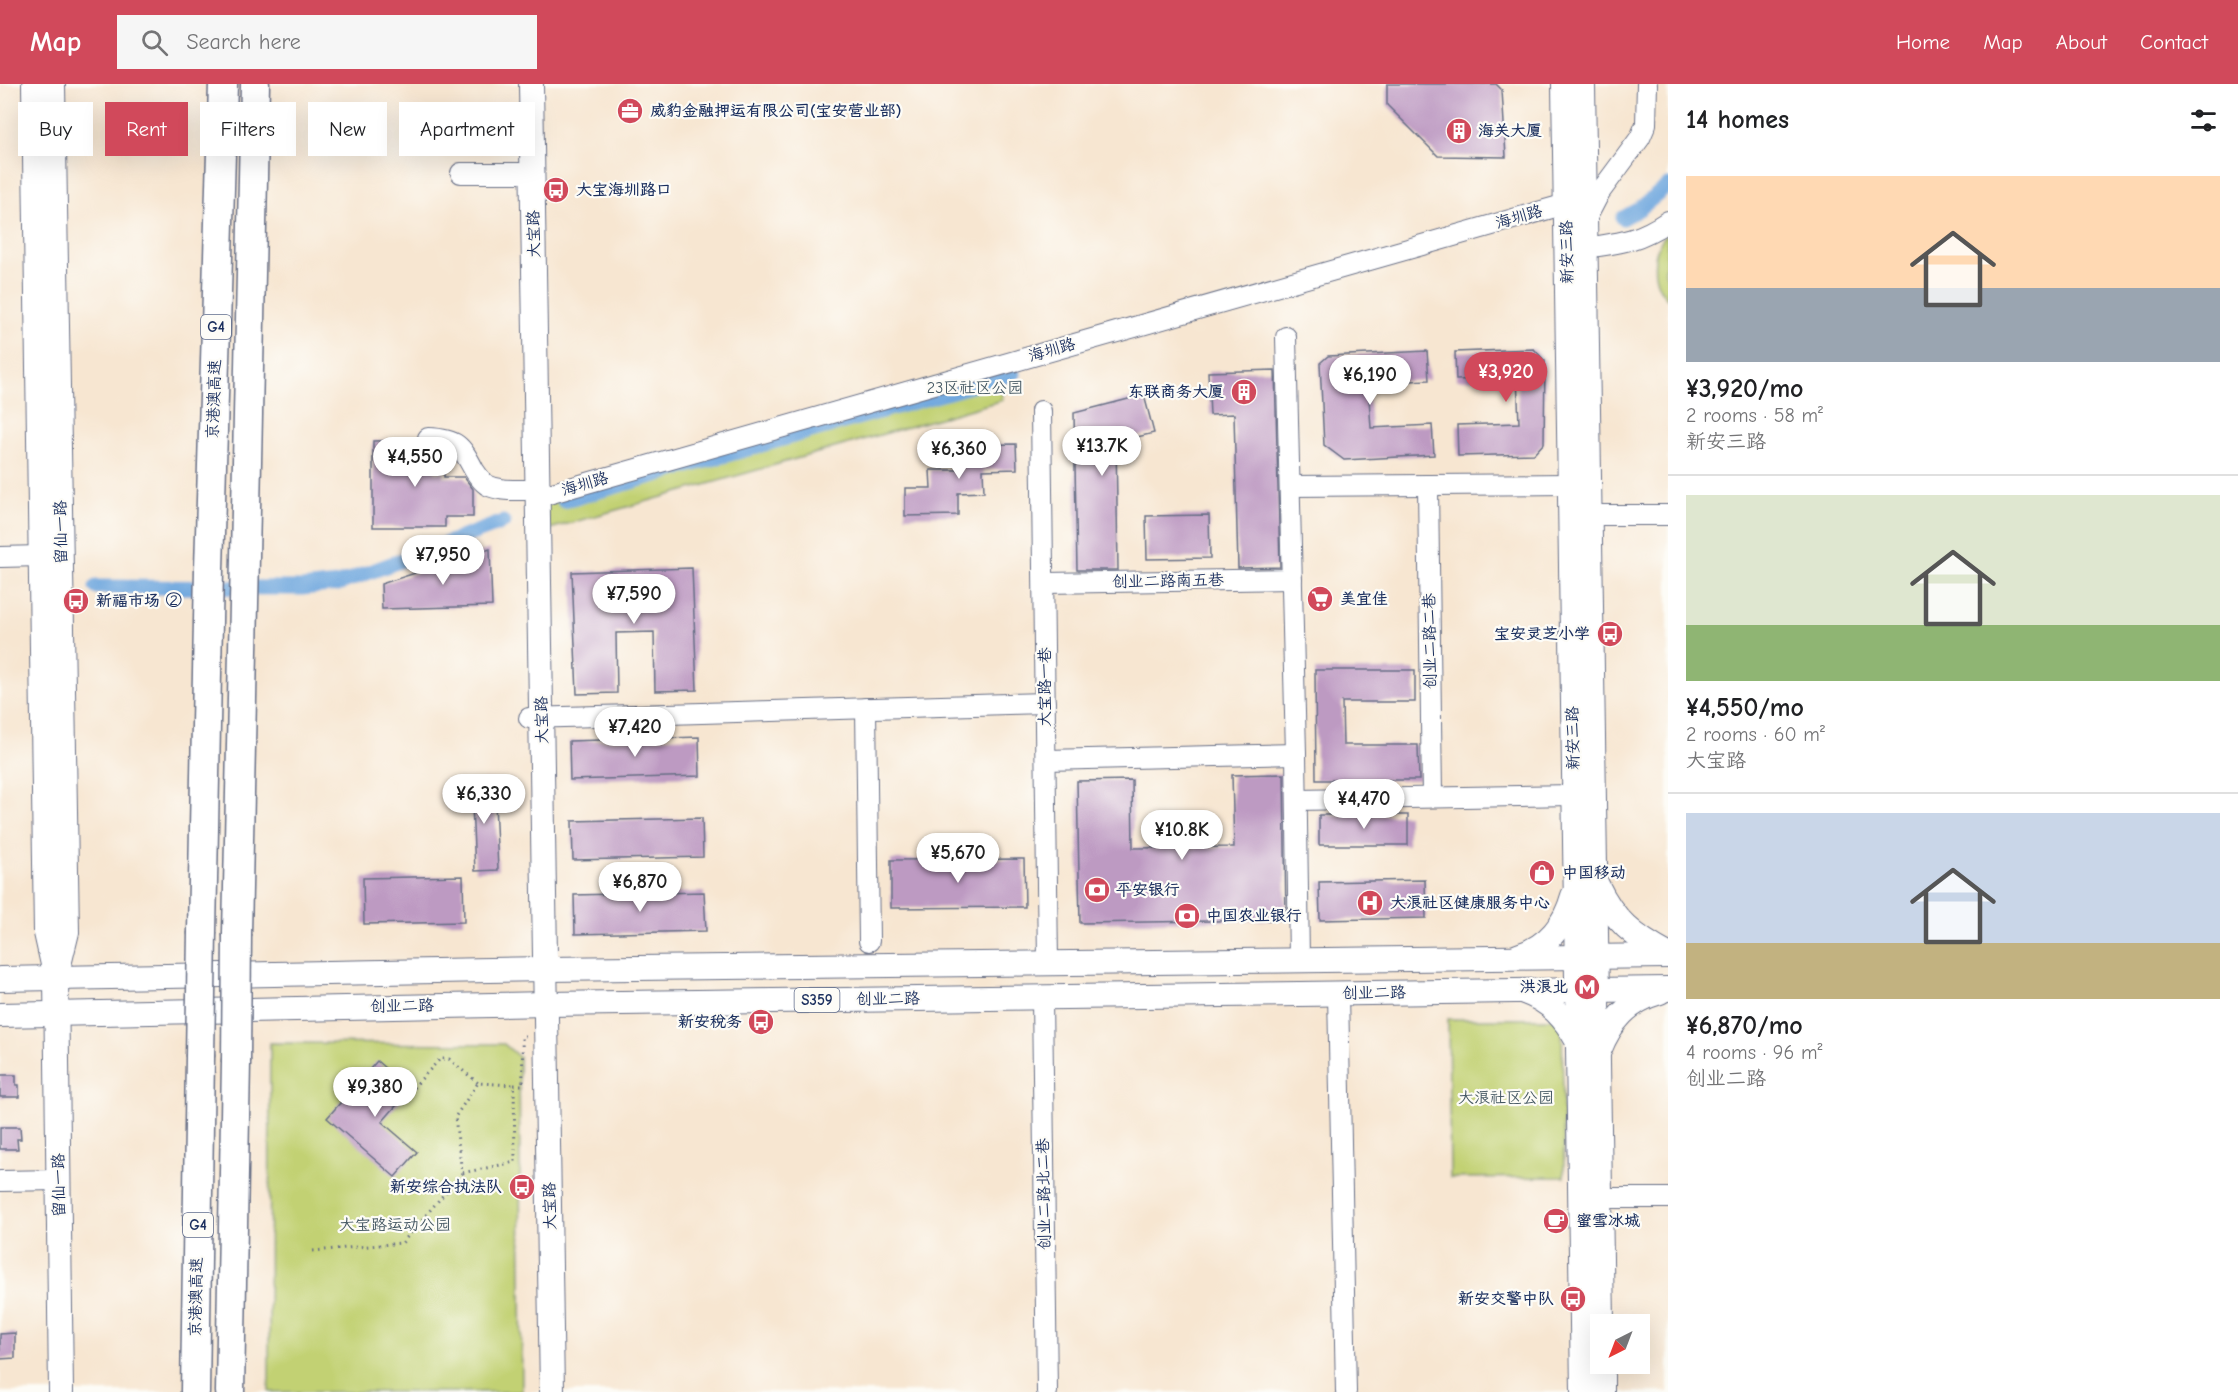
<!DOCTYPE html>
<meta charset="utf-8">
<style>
body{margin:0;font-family:"Comic Neue","LXGW WenKai TC",sans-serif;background:#f6f6f6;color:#202124;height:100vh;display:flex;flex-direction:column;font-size:22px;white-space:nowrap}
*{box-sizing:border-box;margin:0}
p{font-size:20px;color:#757577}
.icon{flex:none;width:33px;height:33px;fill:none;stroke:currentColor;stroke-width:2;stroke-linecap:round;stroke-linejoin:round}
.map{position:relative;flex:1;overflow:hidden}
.panel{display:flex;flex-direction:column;background:#fff;width:570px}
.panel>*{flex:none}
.top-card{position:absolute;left:18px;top:18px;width:570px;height:54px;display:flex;gap:12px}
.needle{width:39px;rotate:222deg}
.tools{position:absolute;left:1590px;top:1230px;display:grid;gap:12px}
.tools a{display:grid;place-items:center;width:60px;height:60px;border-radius:0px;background:#fff;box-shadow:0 6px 24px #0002;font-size:30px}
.price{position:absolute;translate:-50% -51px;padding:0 14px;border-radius:21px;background:#fff;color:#222;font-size:20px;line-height:39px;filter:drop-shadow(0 2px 3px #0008)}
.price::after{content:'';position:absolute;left:50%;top:36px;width:18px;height:14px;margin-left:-9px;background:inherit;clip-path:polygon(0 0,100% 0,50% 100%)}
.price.current{background:#d1495b;color:#fff}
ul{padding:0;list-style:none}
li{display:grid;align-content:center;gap:12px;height:318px;padding:0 18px}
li+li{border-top:2px solid #e0e0e0}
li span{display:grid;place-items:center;height:186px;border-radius:0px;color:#555}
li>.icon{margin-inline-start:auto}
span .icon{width:108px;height:108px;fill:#fffc;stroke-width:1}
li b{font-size:26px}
h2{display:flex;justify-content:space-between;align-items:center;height:72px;padding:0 18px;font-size:26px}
.tag{padding:0 21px;border-radius:0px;background:#fff;box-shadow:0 6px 24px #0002;font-size:21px;line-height:54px}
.tag.current{background:#d1495b;color:#fff}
header{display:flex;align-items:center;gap:36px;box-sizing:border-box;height:84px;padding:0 30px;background:#d1495b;color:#fff}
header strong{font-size:28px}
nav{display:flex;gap:33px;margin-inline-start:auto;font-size:21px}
.search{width:420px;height:54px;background:#f6f6f6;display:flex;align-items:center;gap:15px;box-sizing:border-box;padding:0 21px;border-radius:0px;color:#757577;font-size:22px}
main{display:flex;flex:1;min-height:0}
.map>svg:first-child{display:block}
</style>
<header>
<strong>Map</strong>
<div class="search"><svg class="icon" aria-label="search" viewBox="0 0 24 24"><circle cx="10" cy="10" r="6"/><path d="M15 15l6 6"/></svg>Search here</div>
<nav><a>Home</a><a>Map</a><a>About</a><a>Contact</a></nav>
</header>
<main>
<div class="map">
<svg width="1668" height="1308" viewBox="0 0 1668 1308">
<rect width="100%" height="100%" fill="#fdfcf7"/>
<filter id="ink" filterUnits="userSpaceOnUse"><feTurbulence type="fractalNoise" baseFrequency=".0167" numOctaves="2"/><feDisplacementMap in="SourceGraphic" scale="12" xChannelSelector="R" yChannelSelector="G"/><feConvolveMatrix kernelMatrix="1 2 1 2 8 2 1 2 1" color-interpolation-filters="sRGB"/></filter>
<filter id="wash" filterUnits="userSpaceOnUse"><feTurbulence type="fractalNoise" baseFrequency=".008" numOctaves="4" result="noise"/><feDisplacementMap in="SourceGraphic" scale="24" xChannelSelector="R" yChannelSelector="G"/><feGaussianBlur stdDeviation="1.35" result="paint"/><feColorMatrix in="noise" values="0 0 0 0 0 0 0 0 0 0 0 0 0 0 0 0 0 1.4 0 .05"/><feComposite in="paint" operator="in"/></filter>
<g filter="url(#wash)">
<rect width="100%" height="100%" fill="#f7e6d1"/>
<g fill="#c2d173" stroke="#6e8068" stroke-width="1.5">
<path d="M1668,149L1665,188L1668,197V215C1650,198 1650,166 1668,149Z"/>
<polygon points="995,277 1003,316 539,448 538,413"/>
<polygon points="1448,935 1562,935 1564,1093 1450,1094"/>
<polygon points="270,959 504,960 519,973 522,1308 269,1308"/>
</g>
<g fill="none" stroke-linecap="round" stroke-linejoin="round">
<g stroke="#70a7de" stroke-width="15">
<polyline points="1623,134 1639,125 1668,102"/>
<polyline points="564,417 1013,290"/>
<polyline points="96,503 302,504 338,500 503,438"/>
</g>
</g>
<g id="blocks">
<g fill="#bd9ac2">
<polygon points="1387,0 1496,0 1502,6 1506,73 1438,72 1387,21"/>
<polygon points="1534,265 1545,277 1544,359 1534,370 1458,372 1457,341 1519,339 1517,294 1456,296 1455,268"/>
<polygon points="1427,267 1429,296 1368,299 1371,344 1432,341 1434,371 1344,376 1324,361 1320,279 1328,272"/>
<polygon points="1275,286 1280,483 1238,484 1234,330 1210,331 1208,288"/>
<polygon points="1144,311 1154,349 1116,358 1118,486 1077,486 1074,329"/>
<polygon points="417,356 422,364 435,366 435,389 444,388 444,393 464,393 473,405 473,433 445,433 445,443 373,443 373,357"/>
<polygon points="1016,360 1017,385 983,386 984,408 958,409 958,431 905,432 905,404 931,404 930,386 962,386 961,361"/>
<polygon points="1209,431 1210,474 1147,475 1146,432"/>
<polygon points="490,465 492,522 382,525 381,500"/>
<polygon points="692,484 697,606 655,607 654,548 616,549 617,609 577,610 572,488"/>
<polygon points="1315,586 1415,586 1415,618 1342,618 1343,661 1418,661 1419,696 1316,696"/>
<polygon points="699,653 700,692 570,696 569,657"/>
<polygon points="1284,690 1286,836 1080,839 1077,697 1132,696 1133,764 1234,763 1232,691"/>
<polygon points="494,696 498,786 475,787 471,697"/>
<rect x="1319" y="731" width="89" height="30"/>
<polygon points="702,734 703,773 573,776 572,737"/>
<polygon points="1024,775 1025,823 891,824 891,776"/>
<polygon points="463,792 464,838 364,840 363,794"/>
<polygon points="1425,796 1426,834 1320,836 1319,798"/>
<polygon points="704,808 706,847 575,850 574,811"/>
<polygon points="377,977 410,1006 382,1038 417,1068 395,1093 327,1034"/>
<polygon points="0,991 16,991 16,1001 19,1001 19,1013 0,1013"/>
<polygon points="0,1043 20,1043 21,1055 17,1055 18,1065 0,1065"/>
<polygon points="15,1249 15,1274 0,1275 0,1250"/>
</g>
</g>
</g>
<g filter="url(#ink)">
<use href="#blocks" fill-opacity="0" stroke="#686f86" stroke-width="1.5"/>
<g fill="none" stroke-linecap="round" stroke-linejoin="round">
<g stroke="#686f86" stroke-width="22">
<g id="minor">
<polyline points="461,89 520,89"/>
<polyline points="1586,135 1600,108 1640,54 1646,40 1647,0"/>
<path d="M1585,164C1620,159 1639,157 1668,137"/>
<polyline points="1286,253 1296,670 1299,876"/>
<polyline points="1041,327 1048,879"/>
<path d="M428,354C457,355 461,361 474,386C478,392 481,397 487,401C499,407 512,406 525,406"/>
<polyline points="1428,401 1432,713"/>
<polyline points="1290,402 1570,400"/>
<polyline points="538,413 1566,120"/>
<polyline points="1589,431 1668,431"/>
<polyline points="0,473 41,472"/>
<polyline points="1045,499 1292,495"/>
<polyline points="866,624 869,857"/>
<polyline points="529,634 1045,619"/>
<polyline points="1046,676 1296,670"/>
<polyline points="1297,716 1574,711"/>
<polyline points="1338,909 1346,1308"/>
<polyline points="1042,913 1047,1308"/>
<polyline points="0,1097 58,1096"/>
<polyline points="1600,1114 1668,1114"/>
</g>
</g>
<g stroke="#686f86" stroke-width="26">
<g id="major">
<polyline points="34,0 46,849 56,894 61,1308"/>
<polyline points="53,0 67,848 57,889"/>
<polyline points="531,0 552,1308"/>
<polyline points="1564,0 1583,1308"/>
<polyline points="1583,0 1602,1240"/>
<path d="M1597,801C1614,837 1634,853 1668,871"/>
<path d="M1518,872C1547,863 1565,841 1573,812"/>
<polyline points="0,895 546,885 1668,872"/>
<path d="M1524,908C1550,917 1565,934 1578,958"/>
<polyline points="0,931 547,920 1668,905"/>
<path d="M1599,967C1611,937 1628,917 1660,908"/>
<polyline points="1602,1280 1602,1308"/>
</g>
</g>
<g stroke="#686f86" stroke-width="31">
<g id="highway">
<polyline points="202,848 209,485 223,0"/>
<polyline points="237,850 255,0"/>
<polyline points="195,1308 200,973"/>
<polyline points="230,1308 236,978"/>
</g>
</g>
<g stroke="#686f86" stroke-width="3" stroke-dasharray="1.5 4.5" stroke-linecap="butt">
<polyline points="514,1001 523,1001 522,952 529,952"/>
<polyline points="409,1008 440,975 449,975 478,999"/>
<polyline points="313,1167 402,1159 462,1089 455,1033 478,999 514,1001 515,1078 462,1089"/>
</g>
<use href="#minor" stroke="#fff" stroke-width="20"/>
<use href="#major" stroke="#fff" stroke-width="24"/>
<use href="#highway" stroke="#fff" stroke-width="28"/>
<g stroke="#686f86" stroke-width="31" stroke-linecap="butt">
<g id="highway-bridge">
<polyline points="200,973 202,848"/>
<polyline points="236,978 237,850"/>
</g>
</g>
<use href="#highway-bridge" stroke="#fff" stroke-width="28"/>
</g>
</g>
<defs>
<g id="office-disc" transform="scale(1.35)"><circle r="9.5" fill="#d1495b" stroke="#fdfcf7"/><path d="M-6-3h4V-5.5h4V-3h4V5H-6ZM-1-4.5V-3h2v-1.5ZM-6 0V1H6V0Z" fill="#fff"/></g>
<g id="building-disc" transform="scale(1.35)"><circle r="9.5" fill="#d1495b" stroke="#fdfcf7"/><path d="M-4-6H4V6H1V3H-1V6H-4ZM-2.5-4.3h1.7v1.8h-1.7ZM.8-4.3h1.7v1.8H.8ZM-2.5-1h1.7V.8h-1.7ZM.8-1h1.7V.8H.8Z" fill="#fff"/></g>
<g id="bus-disc" transform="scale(1.35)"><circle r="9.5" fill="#d1495b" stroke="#fdfcf7"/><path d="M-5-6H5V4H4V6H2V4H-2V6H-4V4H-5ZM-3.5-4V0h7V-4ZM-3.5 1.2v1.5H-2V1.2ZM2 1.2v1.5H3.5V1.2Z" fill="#fff"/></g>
<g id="supermarket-disc" transform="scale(1.35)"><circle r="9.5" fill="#d1495b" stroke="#fdfcf7"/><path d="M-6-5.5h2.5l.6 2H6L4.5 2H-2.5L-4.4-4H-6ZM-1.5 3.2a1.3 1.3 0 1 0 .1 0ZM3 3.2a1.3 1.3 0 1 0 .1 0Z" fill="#fff"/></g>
<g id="shop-disc" transform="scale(1.35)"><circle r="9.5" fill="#d1495b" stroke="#fdfcf7"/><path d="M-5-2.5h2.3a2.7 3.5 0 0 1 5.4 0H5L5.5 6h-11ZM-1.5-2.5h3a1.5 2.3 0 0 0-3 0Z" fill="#fff"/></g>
<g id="bank-disc" transform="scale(1.35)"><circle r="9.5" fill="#d1495b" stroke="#fdfcf7"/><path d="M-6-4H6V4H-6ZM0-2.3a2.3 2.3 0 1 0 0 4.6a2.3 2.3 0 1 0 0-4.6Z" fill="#fff"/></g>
<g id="hospital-disc" transform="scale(1.35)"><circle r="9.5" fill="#d1495b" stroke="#fdfcf7"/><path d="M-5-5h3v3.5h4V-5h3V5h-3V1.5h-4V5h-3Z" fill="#fff"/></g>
<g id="metro-disc" transform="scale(1.35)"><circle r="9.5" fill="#d1495b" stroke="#fdfcf7"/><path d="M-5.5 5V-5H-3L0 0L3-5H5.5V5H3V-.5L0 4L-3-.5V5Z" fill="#fff"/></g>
<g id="cafe-disc" transform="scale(1.35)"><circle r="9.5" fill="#d1495b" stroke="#fdfcf7"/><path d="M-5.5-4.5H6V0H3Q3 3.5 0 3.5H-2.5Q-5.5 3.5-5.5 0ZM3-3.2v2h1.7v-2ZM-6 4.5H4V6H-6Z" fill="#fff"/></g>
</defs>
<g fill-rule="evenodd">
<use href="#office-disc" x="630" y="27"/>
<use href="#building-disc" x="1459" y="47"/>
<use href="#bus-disc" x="556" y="106"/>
<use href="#building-disc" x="1244" y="308"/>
<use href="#supermarket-disc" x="1320" y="515"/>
<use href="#bus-disc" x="76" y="517"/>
<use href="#bus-disc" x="1610" y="550"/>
<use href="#shop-disc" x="1542" y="789"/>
<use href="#bank-disc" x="1097" y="806"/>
<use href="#hospital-disc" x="1370" y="819"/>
<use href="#bank-disc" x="1187" y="832"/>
<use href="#metro-disc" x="1587" y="903"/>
<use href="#bus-disc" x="761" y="938"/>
<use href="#bus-disc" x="522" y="1103"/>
<use href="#cafe-disc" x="1556" y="1137"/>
<use href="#bus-disc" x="1573" y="1215"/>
</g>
<g text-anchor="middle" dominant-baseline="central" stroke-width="4.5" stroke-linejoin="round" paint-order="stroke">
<g fill="#fdfcf7" stroke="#5f6c8c" stroke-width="1.5">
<rect x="201" y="231" width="30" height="24" rx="4.5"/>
<rect x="794.5" y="904" width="45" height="24" rx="4.5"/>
<rect x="183" y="1129" width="30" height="24" rx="4.5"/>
</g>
<g font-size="15" font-weight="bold" fill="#1b2f5e">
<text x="216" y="243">G4</text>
<text x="817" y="916">S359</text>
<text x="198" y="1141">G4</text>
</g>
<g font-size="16" font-weight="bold" fill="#1b2f5e" stroke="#fdfcf7" text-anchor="start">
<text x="650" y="27">威豹金融押运有限公司(宝安营业部)</text>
<text x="1478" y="47">海关大厦</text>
<text x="576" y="106">大宝海圳路口</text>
<text x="1224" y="308" text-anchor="end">东联商务大厦</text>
<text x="1340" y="515">美宜佳</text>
<text x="96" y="517">新福市场 ②</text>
<text x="1590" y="550" text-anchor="end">宝安灵芝小学</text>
<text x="1562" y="789">中国移动</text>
<text x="1116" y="806">平安银行</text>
<text x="1390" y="819">大浪社区健康服务中心</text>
<text x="1206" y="832">中国农业银行</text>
<text x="1568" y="903" text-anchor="end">洪浪北</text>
<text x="742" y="938" text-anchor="end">新安税务</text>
<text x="502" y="1103" text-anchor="end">新安综合执法队</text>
<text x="1576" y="1137">蜜雪冰城</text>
<text x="1554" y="1215" text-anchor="end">新安交警中队</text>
</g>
<g font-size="16" fill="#1b2f5e" stroke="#fdfcf7">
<text transform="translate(1519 133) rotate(-16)">海圳路</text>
<text transform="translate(534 150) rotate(-91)">大宝路</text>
<text transform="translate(1567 168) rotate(-91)">新安三路</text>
<text transform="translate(1052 266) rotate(-16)">海圳路</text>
<text transform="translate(214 315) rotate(-88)">京港澳高速</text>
<text transform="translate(585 400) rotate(-16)">海圳路</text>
<text transform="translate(61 448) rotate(-91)">留仙一路</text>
<text transform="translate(1168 497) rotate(-1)">创业二路南五巷</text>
<text transform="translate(1430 557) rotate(-91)">创业二路二巷</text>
<text transform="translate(1045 603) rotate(-90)">大宝路一巷</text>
<text transform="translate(542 636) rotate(-91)">大宝路</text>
<text transform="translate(1573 654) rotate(-91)">新安三路</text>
<text transform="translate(1374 909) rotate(-1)">创业二路</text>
<text transform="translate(888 915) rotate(-1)">创业二路</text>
<text transform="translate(402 922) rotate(-1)">创业二路</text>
<text transform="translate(59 1101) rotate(-91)">留仙一路</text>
<text transform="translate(1044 1110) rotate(-91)">创业二路北二巷</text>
<text transform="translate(550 1122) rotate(-91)">大宝路</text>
<text transform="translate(196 1213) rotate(-89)">京港澳高速</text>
</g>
<g font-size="16" fill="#455863" stroke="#fdfcf7">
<text x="975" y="304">23区社区公园</text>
<text x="1506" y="1014">大浪社区公园</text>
<text x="395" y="1141">大宝路运动公园</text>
</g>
</g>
</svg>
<div class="tools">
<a><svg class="needle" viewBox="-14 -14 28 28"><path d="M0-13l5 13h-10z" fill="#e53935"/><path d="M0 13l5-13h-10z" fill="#757577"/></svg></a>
</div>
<b class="price current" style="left:1506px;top:319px">¥3,920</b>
<b class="price" style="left:1370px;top:322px">¥6,190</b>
<b class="price" style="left:1102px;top:393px">¥13.7K</b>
<b class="price" style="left:959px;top:396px">¥6,360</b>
<b class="price" style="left:415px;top:404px">¥4,550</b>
<b class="price" style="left:443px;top:502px">¥7,950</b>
<b class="price" style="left:634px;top:541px">¥7,590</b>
<b class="price" style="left:635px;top:674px">¥7,420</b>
<b class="price" style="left:484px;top:741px">¥6,330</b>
<b class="price" style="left:1364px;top:746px">¥4,470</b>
<b class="price" style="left:1182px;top:777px">¥10.8K</b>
<b class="price" style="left:958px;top:800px">¥5,670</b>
<b class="price" style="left:640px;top:829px">¥6,870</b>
<b class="price" style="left:375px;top:1034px">¥9,380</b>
<div class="top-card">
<a class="tag">Buy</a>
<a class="tag current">Rent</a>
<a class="tag">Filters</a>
<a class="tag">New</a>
<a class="tag">Apartment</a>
</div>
</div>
<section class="panel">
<h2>14 homes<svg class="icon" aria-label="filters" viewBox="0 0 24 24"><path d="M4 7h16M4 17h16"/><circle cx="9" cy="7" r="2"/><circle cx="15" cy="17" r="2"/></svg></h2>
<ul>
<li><span style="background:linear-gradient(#ffd9b3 60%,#9aa5b1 0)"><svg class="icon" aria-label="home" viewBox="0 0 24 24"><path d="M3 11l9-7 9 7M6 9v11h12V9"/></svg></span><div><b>¥3,920/mo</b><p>2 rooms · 58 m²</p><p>新安三路</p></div></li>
<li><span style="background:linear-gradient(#dfe7d0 70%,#8fb573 0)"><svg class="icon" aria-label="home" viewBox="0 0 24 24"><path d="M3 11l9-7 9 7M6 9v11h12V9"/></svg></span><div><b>¥4,550/mo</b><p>2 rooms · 60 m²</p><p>大宝路</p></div></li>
<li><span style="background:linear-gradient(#c9d6e8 70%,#c2b280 0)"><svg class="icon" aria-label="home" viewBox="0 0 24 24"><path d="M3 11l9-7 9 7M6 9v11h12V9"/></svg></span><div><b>¥6,870/mo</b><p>4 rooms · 96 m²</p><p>创业二路</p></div></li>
</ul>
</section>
</main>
